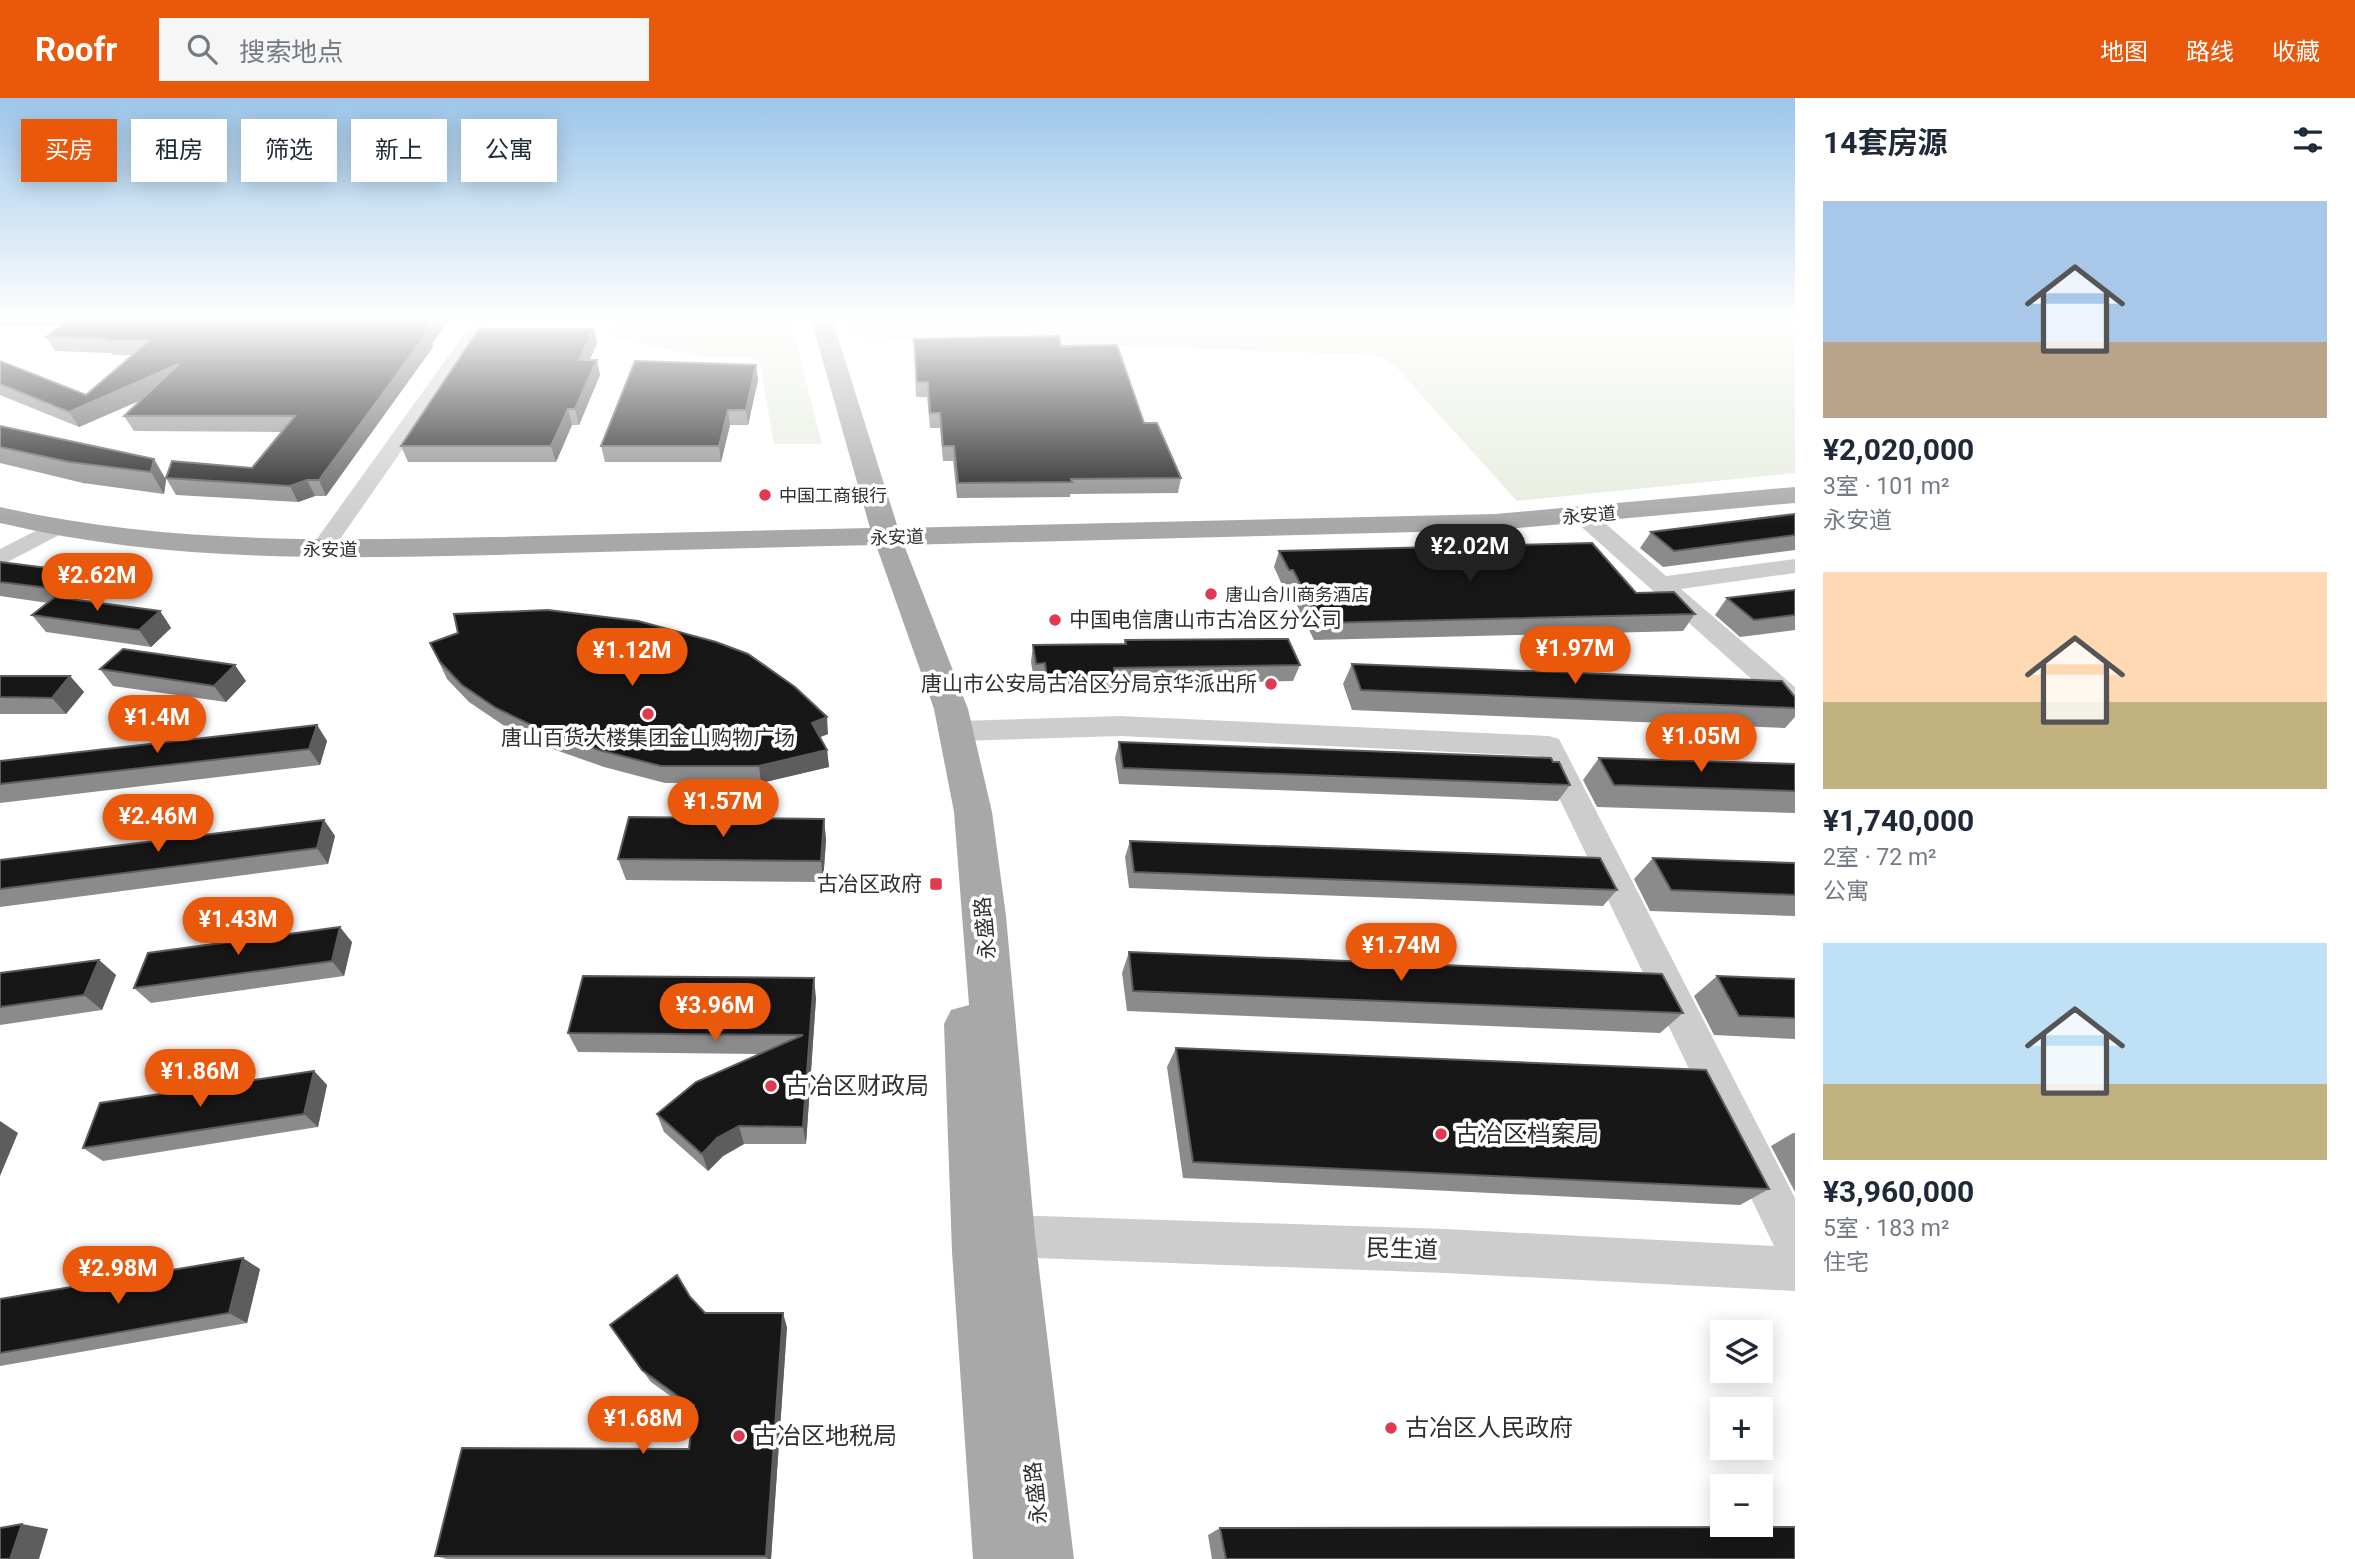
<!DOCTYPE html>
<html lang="zh">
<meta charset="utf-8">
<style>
body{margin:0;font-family:Roboto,"Noto Sans SC",sans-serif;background:#f6f6f7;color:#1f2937;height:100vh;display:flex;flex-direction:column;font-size:26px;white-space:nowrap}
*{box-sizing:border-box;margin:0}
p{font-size:23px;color:#747a83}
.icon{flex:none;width:38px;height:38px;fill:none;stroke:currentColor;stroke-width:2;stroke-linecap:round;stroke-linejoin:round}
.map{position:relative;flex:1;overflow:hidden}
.drawer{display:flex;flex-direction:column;background:#fff;width:560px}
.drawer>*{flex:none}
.top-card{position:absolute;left:21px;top:21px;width:665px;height:63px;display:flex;gap:14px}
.controls{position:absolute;left:1710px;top:1222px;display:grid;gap:14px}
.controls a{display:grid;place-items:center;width:63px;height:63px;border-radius:0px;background:#fff;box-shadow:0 4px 18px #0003;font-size:35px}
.price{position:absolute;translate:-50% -60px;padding:0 16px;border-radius:24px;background:#ea580c;color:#fff;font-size:23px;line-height:46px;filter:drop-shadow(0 2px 4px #0008)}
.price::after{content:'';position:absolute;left:50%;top:42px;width:21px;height:16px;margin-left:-10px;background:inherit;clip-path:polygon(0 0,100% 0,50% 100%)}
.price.current{background:#222;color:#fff}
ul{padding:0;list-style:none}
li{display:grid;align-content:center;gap:14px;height:371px;padding:0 28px}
li span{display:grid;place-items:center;height:217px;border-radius:0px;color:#555}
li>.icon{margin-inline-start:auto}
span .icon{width:126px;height:126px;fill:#fffc;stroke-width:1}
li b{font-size:30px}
h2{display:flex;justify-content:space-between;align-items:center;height:84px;padding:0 28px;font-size:30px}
.pill{padding:0 24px;border-radius:0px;background:#fff;box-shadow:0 4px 18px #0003;font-size:24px;line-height:63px}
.pill.current{background:#ea580c;color:#fff}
header{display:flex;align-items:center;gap:42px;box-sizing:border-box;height:98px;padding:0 35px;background:#ea580c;color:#fff}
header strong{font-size:33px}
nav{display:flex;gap:38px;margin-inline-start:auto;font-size:24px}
.search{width:490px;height:63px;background:#f6f6f7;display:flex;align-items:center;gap:18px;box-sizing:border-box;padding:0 24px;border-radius:0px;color:#747a83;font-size:26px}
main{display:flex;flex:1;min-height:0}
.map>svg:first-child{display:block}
</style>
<header>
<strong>Roofr</strong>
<div class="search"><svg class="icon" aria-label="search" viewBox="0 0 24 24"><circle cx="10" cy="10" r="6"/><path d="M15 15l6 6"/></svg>搜索地点</div>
<nav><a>地图</a><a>路线</a><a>收藏</a></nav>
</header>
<main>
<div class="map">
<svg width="1795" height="1461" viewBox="0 0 1795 1461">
<rect width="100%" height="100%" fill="#fff"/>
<g fill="#e6ecde">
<polygon points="618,221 790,221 822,346 774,346 759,261 703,259 611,239"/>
<polygon points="845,221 1795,221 1795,375 1517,403 1396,269 1382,260 1371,257 853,239"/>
</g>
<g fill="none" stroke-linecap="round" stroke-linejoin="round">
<g fill="#cdcdcd" fill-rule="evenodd">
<polygon points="475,221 493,221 329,457 313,457 309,452"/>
<polygon points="1583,411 1591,413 1666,478 1795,461 1795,475 1681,491 1795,589 1795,613 1785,611 1575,423 1572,418 1575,413"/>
<polygon points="55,423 63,425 67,430 63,435 0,468 0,451"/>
<polygon points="1120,618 1549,638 1559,641 1795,1100 1795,1193 1446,1175 1009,1159 994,1153 988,1138 994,1123 1009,1117 1446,1131 1774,1148 1539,658 1120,638 957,643 947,640 943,633 947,626 957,623"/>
</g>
<path fill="#a8a8a8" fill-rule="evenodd" d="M811,221H832L898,430L1495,416L1795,389V405L1495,432L904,447L968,611L992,714L1006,818L1035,1138L1074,1461H973L952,1154L944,926L951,912L969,907L954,714L934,611L876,447C749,450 622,453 495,457C328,461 163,464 0,425V409C163,446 328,443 495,439C620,436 745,433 870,430Z"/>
</g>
<g fill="#8b8b8b">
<polygon points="0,221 448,221 448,223 432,246 433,249 326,398 315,398 298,404 176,397 166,380 252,370 283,334 134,333 124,318 141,302 79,329 0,297 0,263 86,297 133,257 113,257 111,255 55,253 46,239 61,227 0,227"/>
<polygon points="594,231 597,245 590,262 600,277 579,327 572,327 556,364 408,364 401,348"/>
<polygon points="914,241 1061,248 1144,325 1181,380 1178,395 1070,396 1070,399 957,400 953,363 943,363 940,330 930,330 927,299 916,299"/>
<polygon points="756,267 758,282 748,327 730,327 721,364 605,364 601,348"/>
<polygon points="0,328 154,361 166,382 164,396 83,385 0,365"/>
<polygon points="1795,416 1795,452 1663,469 1640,450 1651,434"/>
<polygon points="1279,453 1636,495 1695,516 1683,533 1314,542 1288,489 1283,489 1274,469"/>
<polygon points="0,464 83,490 69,501 160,513 171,530 151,549 46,534 32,517 48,505 0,498"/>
<polygon points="1795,492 1795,532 1740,539 1715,517 1727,500"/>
<polygon points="1125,542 1300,567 1293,583 1114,587 1112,596 1045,597 1042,582 1034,582 1031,564 1033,547 1124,546"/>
<polygon points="430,545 828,636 820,639 827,652 829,669 761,685 665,685 604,669 550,650 503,627 469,604 447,581"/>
<polygon points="1352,566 1795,599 1795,619 1785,630 1352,612 1343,586"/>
<polygon points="100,571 246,583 226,604 113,588"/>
<polygon points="0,578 70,578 84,594 66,616 0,616"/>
<polygon points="317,627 327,643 320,667 0,705 0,663"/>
<polygon points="1119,644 1553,664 1570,687 1558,703 1119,686 1115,660"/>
<polygon points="1599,660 1795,666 1795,715 1597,709 1583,682"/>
<polygon points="824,721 826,742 823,784 626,782 618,761"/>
<polygon points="324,722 335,738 328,766 0,809 0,762"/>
<polygon points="1130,743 1617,792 1603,808 1129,790 1125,759"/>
<polygon points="1653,760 1795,765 1795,818 1650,813 1634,781"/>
<polygon points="352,844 344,878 151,905 134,890"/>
<polygon points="1129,854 1683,915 1660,935 1127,913 1122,875"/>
<polygon points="99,862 116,877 102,912 0,927 0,875"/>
<polygon points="1717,878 1795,881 1795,941 1714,937 1694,898"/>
<polygon points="816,900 806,1046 744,1046 723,1058 708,1073 664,1034 657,1016 760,956 578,954 568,935"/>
<polygon points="1176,950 1769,1091 1740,1107 1183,1080 1167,969"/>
<polygon points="314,973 327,987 318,1029 103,1063 83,1050"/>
<polygon points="1793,1035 1795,1035 1795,1094 1771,1048"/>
<polygon points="260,1171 247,1225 0,1268 0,1201"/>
<polygon points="690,1199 705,1215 787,1229 771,1461 447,1461 435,1458 689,1351 694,1313 687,1310 651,1284 642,1272"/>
<polygon points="1220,1430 1795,1461 1212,1461 1208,1437"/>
</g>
<g fill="#5d5d5d">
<polygon points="434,221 448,221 448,223 432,246 433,249 326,398 319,382"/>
<polygon points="594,231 597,245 583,277 579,262"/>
<polygon points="597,262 600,277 579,327 575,311"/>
<polygon points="179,266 187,282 79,329 69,314"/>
<polygon points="756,267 758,282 748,327 746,312"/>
<polygon points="568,311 572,327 556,364 551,348"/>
<polygon points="728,312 730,327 721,364 719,348"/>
<polygon points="154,361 166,382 164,396 151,374"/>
<polygon points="307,382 315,398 298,404 290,388"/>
<polygon points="71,473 83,490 61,507 49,490"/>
<polygon points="160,513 171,530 151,549 139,532"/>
<polygon points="235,567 246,583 226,604 214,588"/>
<polygon points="70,578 84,594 66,616 52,600"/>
<polygon points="827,619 828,636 813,642 812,625"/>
<polygon points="317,627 327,643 320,667 309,651"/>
<polygon points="827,652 829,669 761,685 759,668"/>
<polygon points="824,721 826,742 823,784 821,763"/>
<polygon points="324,722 335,738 328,766 317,750"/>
<polygon points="340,829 352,844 344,878 332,863"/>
<polygon points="99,862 116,877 102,912 84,897"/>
<polygon points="814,880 816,900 806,1046 803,1029"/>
<polygon points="314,973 327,987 318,1029 304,1016"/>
<polygon points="0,1023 18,1035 0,1078"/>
<polygon points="739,1028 744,1046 723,1058 708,1073 702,1056 717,1040"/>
<polygon points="243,1160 260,1171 247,1225 229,1215"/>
<polygon points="783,1215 787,1229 771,1461 768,1461 766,1458"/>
<polygon points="22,1426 48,1431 39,1461 10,1461"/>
</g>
<g fill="#171717" stroke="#5d5d5d" stroke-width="2">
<polygon points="70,221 434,221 424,234 428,234 319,382 307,382 290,388 166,380 172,363 252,370 295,318 124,318 179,266 69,314 0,286 0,263 86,297 150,242 104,242 107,240 46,239"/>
<polygon points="479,231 594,231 579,262 597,262 575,311 568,311 551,348 401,348"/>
<polygon points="1059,238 1061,248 1117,247 1144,325 1157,325 1181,380 1071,381 1072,384 958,385 954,348 943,348 940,315 930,315 928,284 917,284 914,241"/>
<polygon points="635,263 756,267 746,312 728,312 719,348 601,348"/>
<polygon points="0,328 154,361 151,374 69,364 0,349"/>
<polygon points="1795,416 1795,437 1674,453 1651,434"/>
<polygon points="1592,445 1636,495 1674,494 1695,516 1321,525 1293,472 1289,472 1279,453"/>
<polygon points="0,464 71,473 49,490 0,484"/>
<polygon points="1795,492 1795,517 1754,522 1727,500"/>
<polygon points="55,499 160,513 139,532 32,517"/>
<polygon points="548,512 638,523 716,544 748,556 795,589 827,619 812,625 827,652 759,668 661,668 599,652 544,633 496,610 462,587 440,564 430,545 458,535 454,516"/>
<polygon points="1288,541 1300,567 1114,570 1116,580 1047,580 1045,565 1036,566 1033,547 1126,546 1125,542"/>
<polygon points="123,551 235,567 214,588 100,571"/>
<polygon points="1352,566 1782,583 1795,599 1795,610 1361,592"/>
<polygon points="0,578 70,578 52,600 0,599"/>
<polygon points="317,627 309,651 0,686 0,663"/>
<polygon points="1119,644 1551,660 1553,664 1559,664 1570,687 1123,670"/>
<polygon points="1599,660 1795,666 1795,693 1614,687"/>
<polygon points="629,719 824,721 821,763 618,761"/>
<polygon points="324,722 317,750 0,791 0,762"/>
<polygon points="1130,743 1600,760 1617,792 1134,774"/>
<polygon points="1653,760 1795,765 1795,797 1671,792"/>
<polygon points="340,829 332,863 134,890 148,855"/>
<polygon points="1129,854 1662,876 1683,915 1133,893"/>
<polygon points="99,862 84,897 0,909 0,875"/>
<polygon points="583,878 814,880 803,1029 739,1028 717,1040 702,1056 657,1016 696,984 803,937 568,935"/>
<polygon points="1717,878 1795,881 1795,920 1739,918"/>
<polygon points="1176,950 1706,972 1769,1091 1193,1064"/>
<polygon points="314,973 304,1016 83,1050 100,1005"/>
<polygon points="243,1160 229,1215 0,1255 0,1201"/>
<polygon points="677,1177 690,1199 705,1215 783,1215 766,1458 435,1458 462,1350 689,1351 694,1307 679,1299 642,1272 610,1227"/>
<polygon points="22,1426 10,1461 0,1461 0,1430"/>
<polygon points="1795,1429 1795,1461 1226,1461 1220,1430"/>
</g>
<linearGradient id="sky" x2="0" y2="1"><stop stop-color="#9cc6e9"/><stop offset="0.52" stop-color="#fff"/><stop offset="1" stop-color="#fff" stop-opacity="0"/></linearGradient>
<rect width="1795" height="425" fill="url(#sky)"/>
<g fill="#df3a4f" stroke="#fff" stroke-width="2.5">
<circle cx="765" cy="397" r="7"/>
<circle cx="1211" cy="496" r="7"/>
<circle cx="1055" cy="522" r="7"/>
<circle cx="1271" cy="586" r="7"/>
<circle cx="648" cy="616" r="7"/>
<rect x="929" y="779" width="14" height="14" rx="3.5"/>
<circle cx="771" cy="988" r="7"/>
<circle cx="1441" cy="1036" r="7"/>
<circle cx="1391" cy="1330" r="7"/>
<circle cx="739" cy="1338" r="7"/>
</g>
<g text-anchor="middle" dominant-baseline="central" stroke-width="7" stroke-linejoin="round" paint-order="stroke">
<g font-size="18" fill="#303030" stroke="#fff" text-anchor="start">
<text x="779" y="397">中国工商银行</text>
<text x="1225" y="496">唐山合川商务酒店</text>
</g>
<g font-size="18" fill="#303030" stroke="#fff">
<text transform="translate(1589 417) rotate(-5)">永安道</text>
<text transform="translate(897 439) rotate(-2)">永安道</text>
<text x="330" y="451">永安道</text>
</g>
<g font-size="21" fill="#303030" stroke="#fff" text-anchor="end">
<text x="1069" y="522" text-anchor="start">中国电信唐山市古冶区分公司</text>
<text x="1257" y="586">唐山市公安局古冶区分局京华派出所</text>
<text x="648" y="640" text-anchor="middle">唐山百货大楼集团金山购物广场</text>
<text x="922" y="786">古冶区政府</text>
</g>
<g font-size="21" fill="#303030" stroke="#fff">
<text transform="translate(985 830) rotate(-95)">永盛路</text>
<text transform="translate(1036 1395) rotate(-96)">永盛路</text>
</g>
<g font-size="24" fill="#303030" stroke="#fff" text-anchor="start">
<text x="785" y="988">古冶区财政局</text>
<text x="1455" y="1036">古冶区档案局</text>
<text x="1405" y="1330">古冶区人民政府</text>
<text x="753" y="1338">古冶区地税局</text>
</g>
<g font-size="24" fill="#303030" stroke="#fff">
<text transform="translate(1402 1151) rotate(2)">民生道</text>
</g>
</g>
</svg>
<div class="controls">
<a><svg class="icon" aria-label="layers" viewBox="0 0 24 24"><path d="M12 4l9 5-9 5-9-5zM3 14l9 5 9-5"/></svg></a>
<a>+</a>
<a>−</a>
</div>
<b class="price current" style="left:1470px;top:486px">¥2.02M</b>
<b class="price" style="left:97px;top:515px">¥2.62M</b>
<b class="price" style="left:1575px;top:588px">¥1.97M</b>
<b class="price" style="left:632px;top:590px">¥1.12M</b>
<b class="price" style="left:157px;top:657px">¥1.4M</b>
<b class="price" style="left:1701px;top:676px">¥1.05M</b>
<b class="price" style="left:723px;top:741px">¥1.57M</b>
<b class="price" style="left:158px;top:756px">¥2.46M</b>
<b class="price" style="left:238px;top:859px">¥1.43M</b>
<b class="price" style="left:1401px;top:885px">¥1.74M</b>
<b class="price" style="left:715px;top:945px">¥3.96M</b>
<b class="price" style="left:200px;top:1011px">¥1.86M</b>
<b class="price" style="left:118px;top:1208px">¥2.98M</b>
<b class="price" style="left:643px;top:1358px">¥1.68M</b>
<div class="top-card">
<a class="pill current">买房</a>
<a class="pill">租房</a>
<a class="pill">筛选</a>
<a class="pill">新上</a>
<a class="pill">公寓</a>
</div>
</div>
<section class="drawer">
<h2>14套房源<svg class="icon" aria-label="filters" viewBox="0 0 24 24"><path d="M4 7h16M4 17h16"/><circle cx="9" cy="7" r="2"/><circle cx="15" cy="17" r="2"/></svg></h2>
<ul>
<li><span style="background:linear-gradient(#a9c7e8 65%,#b9a48a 0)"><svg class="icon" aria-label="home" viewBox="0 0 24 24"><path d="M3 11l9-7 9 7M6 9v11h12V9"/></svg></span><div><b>¥2,020,000</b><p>3室 · 101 m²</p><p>永安道</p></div></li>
<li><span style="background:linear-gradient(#ffd9b3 60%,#c2b280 0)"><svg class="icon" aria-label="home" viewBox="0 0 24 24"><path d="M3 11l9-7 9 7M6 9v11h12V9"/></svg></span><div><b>¥1,740,000</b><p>2室 · 72 m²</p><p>公寓</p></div></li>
<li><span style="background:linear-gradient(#bfe0f5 65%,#c2b280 0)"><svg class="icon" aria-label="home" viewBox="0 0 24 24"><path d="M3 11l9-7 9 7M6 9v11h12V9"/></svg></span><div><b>¥3,960,000</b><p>5室 · 183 m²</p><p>住宅</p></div></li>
</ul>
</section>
</main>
